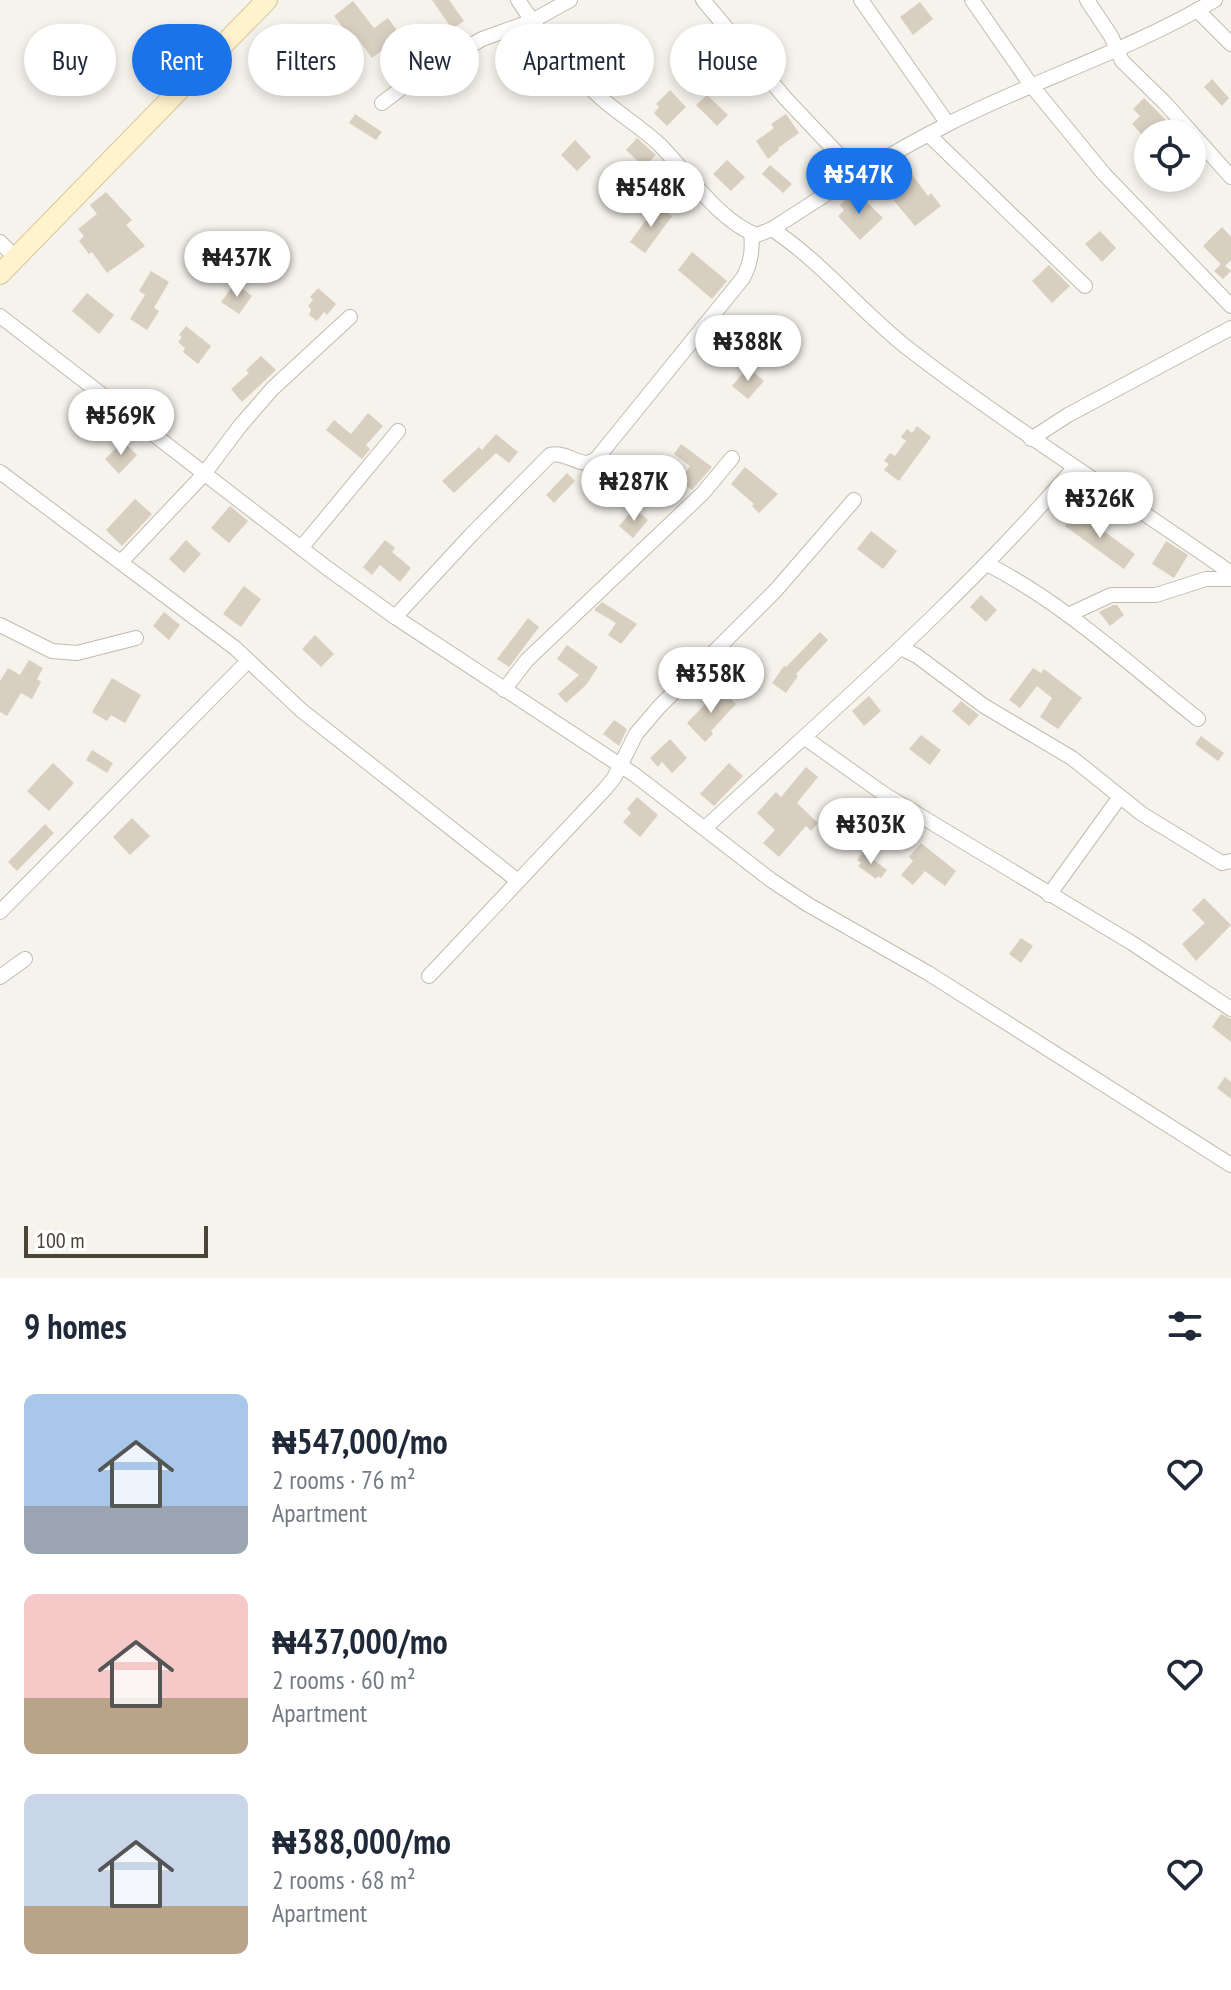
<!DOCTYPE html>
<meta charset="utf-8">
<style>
body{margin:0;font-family:"PT Sans Narrow",sans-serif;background:#f2f2f3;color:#1f2937;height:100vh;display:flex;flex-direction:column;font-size:30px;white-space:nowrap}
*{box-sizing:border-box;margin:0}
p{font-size:26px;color:#747a83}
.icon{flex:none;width:44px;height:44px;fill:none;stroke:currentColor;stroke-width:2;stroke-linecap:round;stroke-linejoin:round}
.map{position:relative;height:1278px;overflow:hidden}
.panel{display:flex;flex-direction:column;background:#fff;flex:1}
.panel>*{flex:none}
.top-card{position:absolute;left:24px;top:24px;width:800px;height:72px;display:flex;gap:16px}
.buttons{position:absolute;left:1134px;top:120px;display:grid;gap:16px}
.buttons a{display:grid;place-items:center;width:72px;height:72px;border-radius:50%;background:#fff;box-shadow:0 4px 12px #0003;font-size:40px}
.scale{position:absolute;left:24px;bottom:20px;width:184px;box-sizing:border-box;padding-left:8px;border:4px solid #4b4439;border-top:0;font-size:22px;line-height:28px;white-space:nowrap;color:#4b4439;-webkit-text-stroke:6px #fff;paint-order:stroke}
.price{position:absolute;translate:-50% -68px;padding:0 18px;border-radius:28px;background:#fff;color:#222;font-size:26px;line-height:52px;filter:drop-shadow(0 2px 4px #0008)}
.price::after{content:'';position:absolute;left:50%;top:48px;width:24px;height:18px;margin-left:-12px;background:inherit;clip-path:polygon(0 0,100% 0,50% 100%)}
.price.active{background:#1a73e8;color:#fff}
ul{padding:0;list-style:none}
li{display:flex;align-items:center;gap:24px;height:200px;padding:0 24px}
li span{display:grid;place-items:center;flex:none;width:224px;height:160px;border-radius:12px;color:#555}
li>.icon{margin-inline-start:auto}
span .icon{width:96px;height:96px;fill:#fffc;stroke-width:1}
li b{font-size:34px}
h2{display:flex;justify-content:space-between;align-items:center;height:96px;padding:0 24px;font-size:34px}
.chip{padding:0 28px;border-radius:36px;background:#fff;box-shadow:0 4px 12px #0003;font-size:28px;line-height:72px}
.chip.active{background:#1a73e8;color:#fff}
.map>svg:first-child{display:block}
</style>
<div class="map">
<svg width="1231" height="1278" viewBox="0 0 1231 1278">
<rect width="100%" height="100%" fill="#f6f3ec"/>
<g fill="#d8cfc1">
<polygon points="432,0 449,0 464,21 452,29"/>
<polygon points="353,1 374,28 388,18 401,36 372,58 355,35 351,38 334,16"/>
<polygon points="920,2 933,19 913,35 900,17"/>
<polygon points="730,47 741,60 730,70 718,57"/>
<polygon points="1212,79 1229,98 1222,106 1204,87"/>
<polygon points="670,90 686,107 667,126 654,113 659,107 656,104"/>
<polygon points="707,95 728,115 717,126 696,105"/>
<polygon points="1144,98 1166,120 1148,134 1146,139 1132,124 1140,116 1133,109"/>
<polygon points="355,114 382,132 376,140 349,123"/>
<polygon points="786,114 799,133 778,148 779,150 768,159 756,141 774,128 771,124"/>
<polygon points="637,138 656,155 644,167 626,150"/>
<polygon points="575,140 591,157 577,171 561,155"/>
<polygon points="829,159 841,172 822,185 812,172"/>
<polygon points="727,160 745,177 731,191 713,174"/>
<polygon points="770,165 792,184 783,193 762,174"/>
<polygon points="908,169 928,196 931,193 941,206 915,226 880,184 895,173 898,177"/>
<polygon points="106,192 132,220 126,225 145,246 107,273 92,252 89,254 79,241 84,236 78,229 97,214 90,205"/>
<polygon points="860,195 883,218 860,240 838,216 844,210 840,205 850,196 855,200"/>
<polygon points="657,205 672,216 645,253 630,242"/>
<polygon points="1222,227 1231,237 1231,260 1225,266 1231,271 1223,279 1214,271 1221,264 1203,246"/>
<polygon points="1100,231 1116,248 1102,262 1085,244"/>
<polygon points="692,252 727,281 712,299 678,270"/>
<polygon points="1049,265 1070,286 1052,303 1032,281"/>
<polygon points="151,271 169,282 154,308 159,311 147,330 130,319 145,295 139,291"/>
<polygon points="235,283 252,296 239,314 221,302"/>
<polygon points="318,288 336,304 327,315 324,312 317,321 309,315 311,309 308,306 313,300 310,297"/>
<polygon points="87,293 114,315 99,334 72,311"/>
<polygon points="727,323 749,340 740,352 718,335"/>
<polygon points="186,326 211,346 198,364 183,352 185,348 178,342 182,337 179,335"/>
<polygon points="261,356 276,370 242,402 231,389 249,373 246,370"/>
<polygon points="748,367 764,381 748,399 732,386"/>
<polygon points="368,413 383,426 366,445 370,449 362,459 326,430 334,420 351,434"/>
<polygon points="917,426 931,437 899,481 884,470 889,464 884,461 890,453 895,456 906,441 901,437 907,429 912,433"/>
<polygon points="496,434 518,452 509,463 496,453 454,493 442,481 479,447 482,450"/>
<polygon points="123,441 137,455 119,474 105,459"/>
<polygon points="681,444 712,467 692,490 679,481 690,466 674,454"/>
<polygon points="745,467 778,494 759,513 752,506 754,504 731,484"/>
<polygon points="567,473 575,481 554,503 546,495"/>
<polygon points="135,499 152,514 122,546 106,530"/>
<polygon points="230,506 248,521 229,543 211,528"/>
<polygon points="634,508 648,520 633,538 619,526"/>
<polygon points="1075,510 1135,554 1124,569 1065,526"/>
<polygon points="871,531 897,551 883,569 857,549"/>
<polygon points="186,540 201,554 184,573 169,559"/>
<polygon points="385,540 395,548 392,552 411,568 400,582 380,565 372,575 363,567"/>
<polygon points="1166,541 1188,555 1174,578 1152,564"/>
<polygon points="244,586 261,599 241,627 223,614"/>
<polygon points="981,595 997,610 986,622 970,607"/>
<polygon points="602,602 637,624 621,644 608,635 616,623 594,610"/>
<polygon points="1113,605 1117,605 1124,615 1110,626 1099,612"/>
<polygon points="164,612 180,625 169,640 153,626"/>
<polygon points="528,618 539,627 509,667 497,659"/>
<polygon points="820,632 828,640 796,674 798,676 786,693 772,683 784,666 786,667"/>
<polygon points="315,635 334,654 321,667 302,649"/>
<polygon points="567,645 598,667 586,685 566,703 558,694 579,675 557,659"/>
<polygon points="29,660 43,668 37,679 41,682 32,699 21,693 7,716 0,712 0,681 8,668 20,675"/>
<polygon points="1033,668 1041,673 1044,669 1082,698 1058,729 1040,717 1052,698 1037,686 1020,708 1009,700"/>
<polygon points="112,678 141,695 125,723 111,715 107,721 92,712"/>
<polygon points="720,689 736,704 711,731 713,734 705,742 687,723"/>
<polygon points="869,696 881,711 864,726 852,711"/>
<polygon points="961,701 979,715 969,726 952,711"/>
<polygon points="614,720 627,729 619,746 603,734"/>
<polygon points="921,735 941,750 930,765 909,749"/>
<polygon points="1201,736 1224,753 1218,761 1195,744"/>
<polygon points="670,739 687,758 672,773 662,762 658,767 650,758"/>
<polygon points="92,750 113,763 107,773 86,760"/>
<polygon points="53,763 74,783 49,811 27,791"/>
<polygon points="729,763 743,776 714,806 700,794"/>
<polygon points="806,767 818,777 797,803 818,823 811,831 806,826 779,857 763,843 775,830 757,813 776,792 781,797"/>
<polygon points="637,797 658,815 640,837 623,822 631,813 627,809"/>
<polygon points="132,818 150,836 130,855 113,837"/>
<polygon points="45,824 54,833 17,871 8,862"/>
<polygon points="921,843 956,871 945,886 925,871 913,885 901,875 913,861 909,857"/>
<polygon points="863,852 887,870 881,878 878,876 876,879 858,866 861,863 857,860"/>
<polygon points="1204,898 1231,925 1196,961 1182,944 1205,923 1192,910"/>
<polygon points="1021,938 1033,946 1021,963 1009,954"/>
<polygon points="1221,1014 1231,1019 1231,1042 1212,1027"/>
<polygon points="1225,1077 1231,1082 1231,1099 1217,1088"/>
</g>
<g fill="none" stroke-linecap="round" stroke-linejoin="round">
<g stroke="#c2bbae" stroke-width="16">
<g id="minor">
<path d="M518,0C541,35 570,70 601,98C620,115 641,127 659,144C687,172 719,222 757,235L772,229C829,192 888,154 950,123C1037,79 1131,50 1215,0"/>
<polyline points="703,0 786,99 858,175"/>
<polyline points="861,0 948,124"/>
<polyline points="972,0 1031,85 1104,174 1231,306"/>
<polyline points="1087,0 1111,36 1122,61 1165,103 1231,177"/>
<polyline points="1197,10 1231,44"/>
<polyline points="382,103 411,81 482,39 532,21 570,0"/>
<polyline points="929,135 1085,286"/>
<path d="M772,229C823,263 861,312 910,350C1013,429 1124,498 1231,573"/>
<polyline points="0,242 16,258"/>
<polyline points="0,316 327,568 395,617 635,775 771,880 807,904 928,973 1231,1165"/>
<polyline points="1031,439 1068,415 1231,328"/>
<polyline points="0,472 235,648 301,710 518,881"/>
<polyline points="301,548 398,431"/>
<polyline points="121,562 204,474 240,426 273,388 350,317"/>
<path d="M987,564C1065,604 1130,665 1198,719"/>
<polyline points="1068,615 1111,595 1156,595 1206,579 1231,579"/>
<path d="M395,617L471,535L550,455C569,450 583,473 598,457L743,278C751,263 753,250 751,233"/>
<polyline points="0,625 52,651 77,653 136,638"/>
<polyline points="901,648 917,656 984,706 1072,758 1142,814 1222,863 1231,861"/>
<polyline points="504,690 527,660 703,493 732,458"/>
<polyline points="805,738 884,794 1132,943 1231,1009"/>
<path d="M705,828C831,711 962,599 1074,468"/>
<polyline points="1049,895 1119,798"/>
<polyline points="0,912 247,662"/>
<polyline points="429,976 605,789 614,778 636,734 659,707 776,590 854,500"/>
<polyline points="0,977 25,959"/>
</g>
</g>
<g stroke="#d6c79b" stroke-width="22">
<polyline id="secondary" points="0,274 267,0"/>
</g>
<use href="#minor" stroke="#fff" stroke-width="14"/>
<use href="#secondary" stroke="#fff3cd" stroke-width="20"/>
</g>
</svg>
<div class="buttons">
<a><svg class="icon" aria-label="locate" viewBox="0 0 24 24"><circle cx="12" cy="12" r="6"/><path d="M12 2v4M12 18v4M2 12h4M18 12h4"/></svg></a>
</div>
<div class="scale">100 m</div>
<b class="price active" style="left:859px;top:216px">₦547K</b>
<b class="price" style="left:651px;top:229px">₦548K</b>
<b class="price" style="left:237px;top:299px">₦437K</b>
<b class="price" style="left:748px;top:383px">₦388K</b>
<b class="price" style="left:121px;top:457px">₦569K</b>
<b class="price" style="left:634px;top:523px">₦287K</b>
<b class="price" style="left:1100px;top:540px">₦326K</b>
<b class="price" style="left:711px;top:715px">₦358K</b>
<b class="price" style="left:871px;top:866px">₦303K</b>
<div class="top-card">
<a class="chip">Buy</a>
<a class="chip active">Rent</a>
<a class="chip">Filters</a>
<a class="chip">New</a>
<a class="chip">Apartment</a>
<a class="chip">House</a>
</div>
</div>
<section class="panel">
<h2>9 homes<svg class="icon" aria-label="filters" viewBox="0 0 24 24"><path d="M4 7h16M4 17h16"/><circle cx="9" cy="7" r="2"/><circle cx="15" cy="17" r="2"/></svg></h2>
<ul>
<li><span style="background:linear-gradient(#a9c7e8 70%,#9aa5b1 0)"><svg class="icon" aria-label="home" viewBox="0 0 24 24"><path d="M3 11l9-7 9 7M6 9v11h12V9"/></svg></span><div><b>₦547,000/mo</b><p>2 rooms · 76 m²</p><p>Apartment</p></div><svg class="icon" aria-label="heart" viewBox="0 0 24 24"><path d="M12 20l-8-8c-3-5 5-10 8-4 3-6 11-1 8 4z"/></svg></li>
<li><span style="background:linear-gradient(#f6c9c9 65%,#b9a48a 0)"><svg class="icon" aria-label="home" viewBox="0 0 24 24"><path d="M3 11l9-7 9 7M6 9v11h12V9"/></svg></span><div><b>₦437,000/mo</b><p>2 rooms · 60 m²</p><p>Apartment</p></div><svg class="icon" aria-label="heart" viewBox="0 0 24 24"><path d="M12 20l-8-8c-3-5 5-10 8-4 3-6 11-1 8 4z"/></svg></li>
<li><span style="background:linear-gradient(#c9d6e8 70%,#b9a48a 0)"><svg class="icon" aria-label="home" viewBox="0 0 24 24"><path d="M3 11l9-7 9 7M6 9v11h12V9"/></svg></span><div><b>₦388,000/mo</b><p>2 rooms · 68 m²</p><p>Apartment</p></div><svg class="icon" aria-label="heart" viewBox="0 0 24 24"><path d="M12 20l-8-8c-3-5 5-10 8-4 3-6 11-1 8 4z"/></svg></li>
</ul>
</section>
